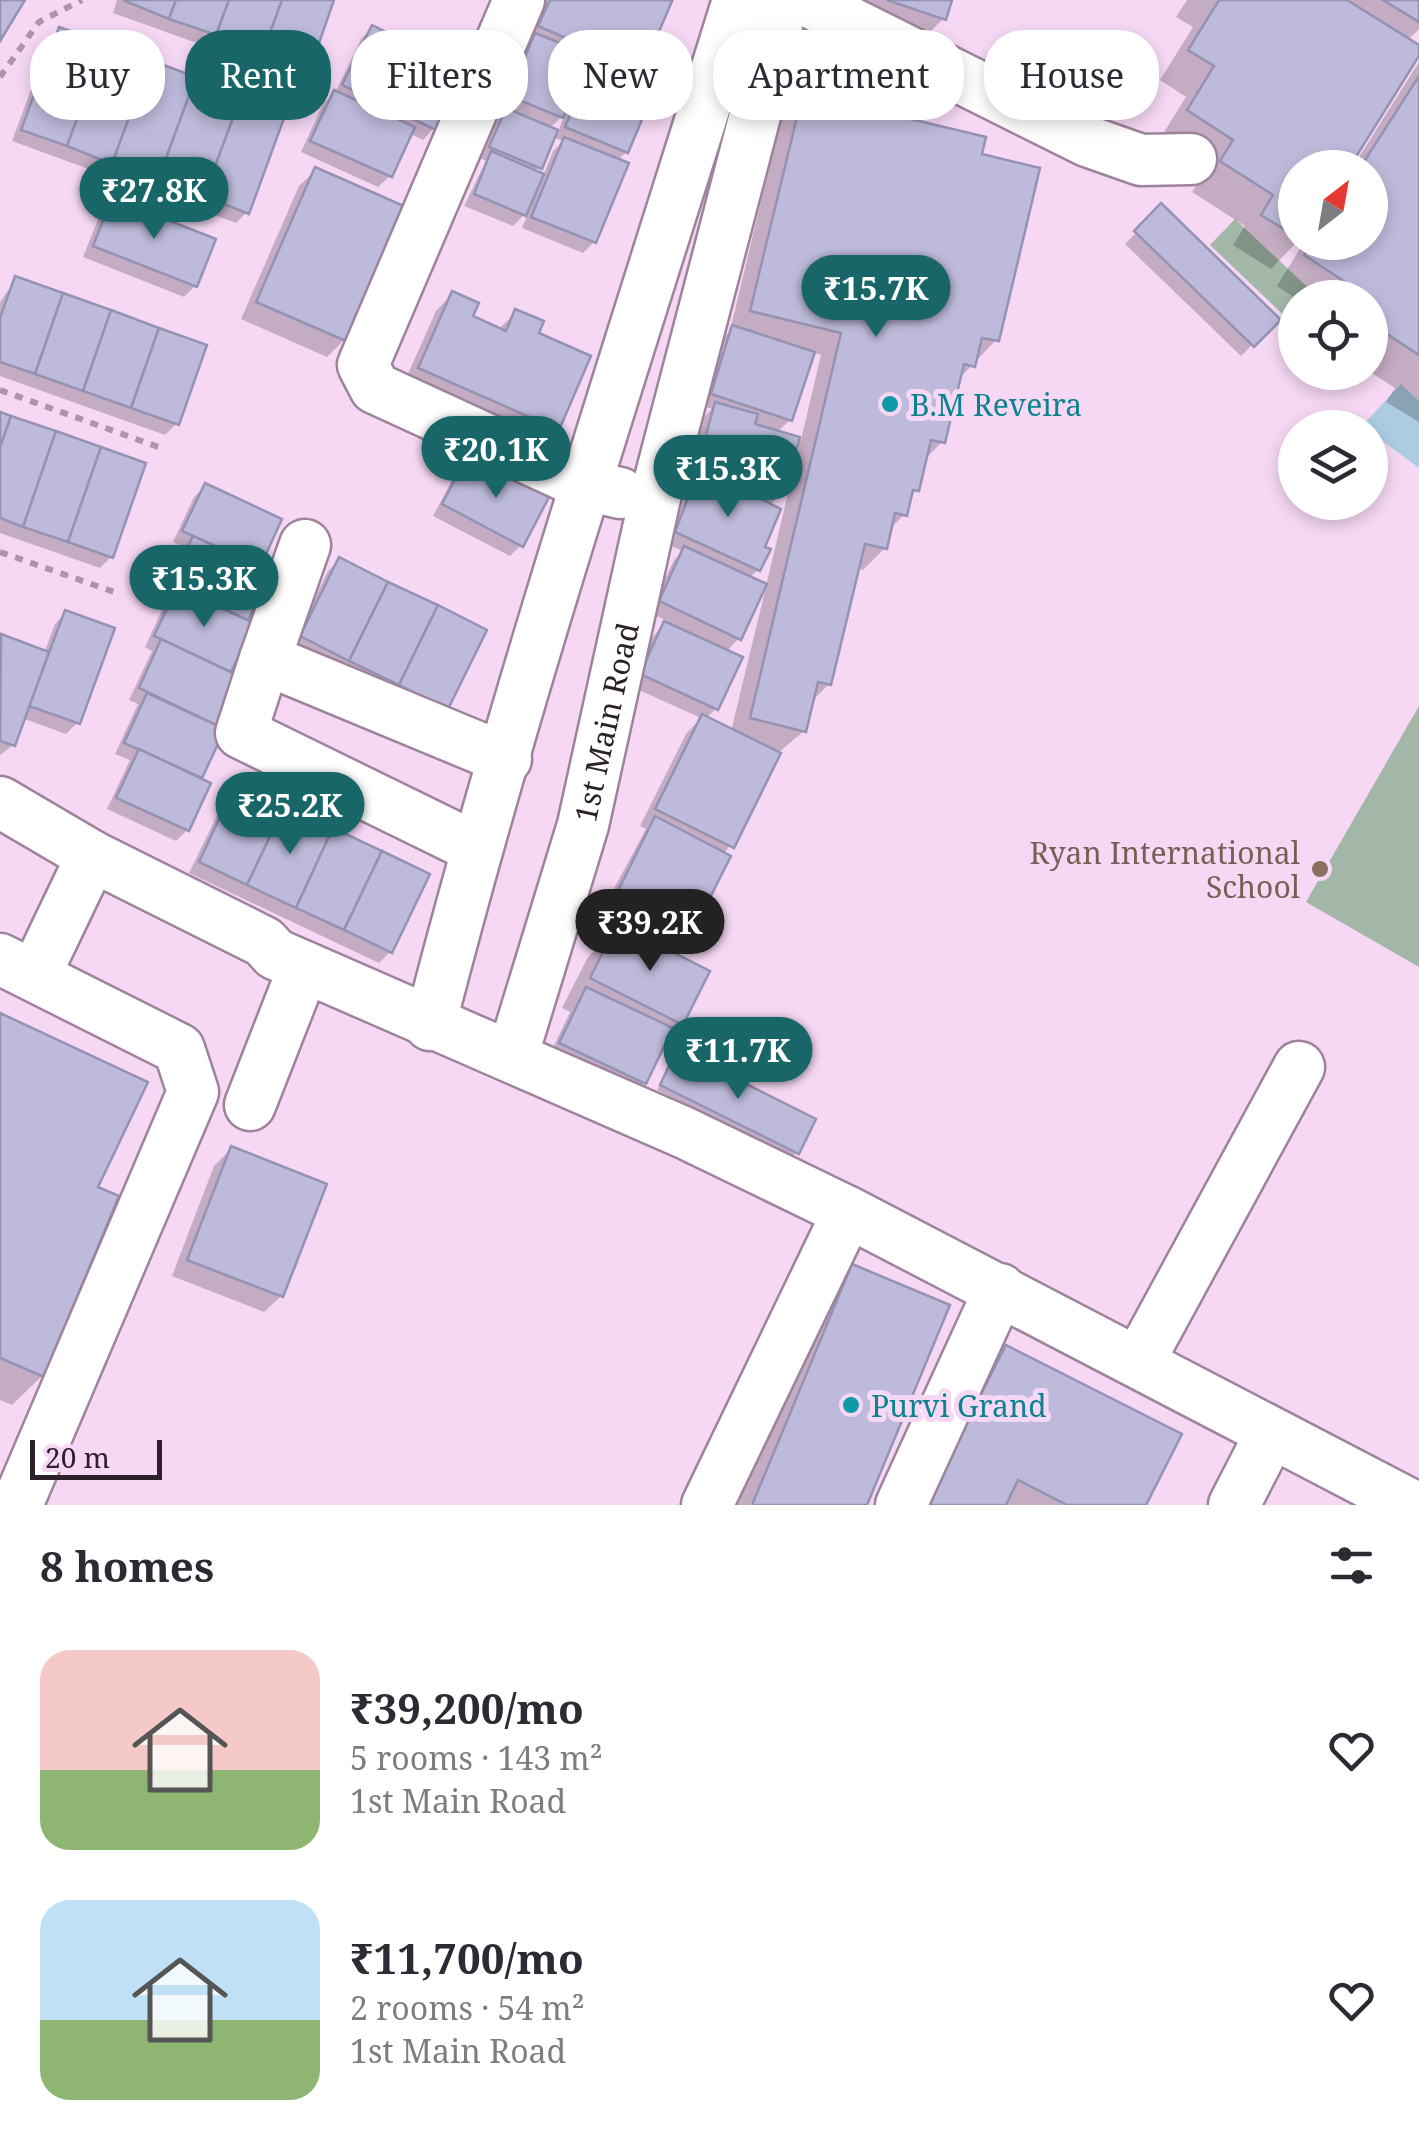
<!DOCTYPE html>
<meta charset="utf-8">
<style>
body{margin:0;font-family:"Noto Serif",serif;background:#f7f7f7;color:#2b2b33;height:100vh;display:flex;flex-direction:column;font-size:38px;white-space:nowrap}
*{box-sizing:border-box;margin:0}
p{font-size:32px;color:#7c7c81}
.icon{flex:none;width:55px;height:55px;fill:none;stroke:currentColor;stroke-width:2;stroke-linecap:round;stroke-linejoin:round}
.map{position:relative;height:1505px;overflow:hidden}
.details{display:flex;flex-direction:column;background:#fff;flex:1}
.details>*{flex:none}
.top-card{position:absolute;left:30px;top:30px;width:1360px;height:90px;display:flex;gap:20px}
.needle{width:65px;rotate:31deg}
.tools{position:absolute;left:1278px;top:150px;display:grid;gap:20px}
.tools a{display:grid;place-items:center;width:110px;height:110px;border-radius:50%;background:#fff;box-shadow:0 5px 15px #0003;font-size:50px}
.scale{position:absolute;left:30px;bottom:25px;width:132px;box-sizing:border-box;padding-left:10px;border:5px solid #2c212b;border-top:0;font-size:28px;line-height:35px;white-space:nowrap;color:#2c212b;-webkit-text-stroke:8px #f6d8f4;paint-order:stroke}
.price{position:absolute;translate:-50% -85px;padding:0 22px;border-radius:35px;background:#186668;color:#fff;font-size:32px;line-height:65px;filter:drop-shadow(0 2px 5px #0008)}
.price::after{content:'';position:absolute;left:50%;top:60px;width:30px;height:22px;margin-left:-15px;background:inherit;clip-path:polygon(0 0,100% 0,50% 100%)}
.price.selected{background:#222;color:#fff}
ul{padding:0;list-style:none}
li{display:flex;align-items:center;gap:30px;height:250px;padding:0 40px}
li span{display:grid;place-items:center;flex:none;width:280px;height:200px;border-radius:30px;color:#555}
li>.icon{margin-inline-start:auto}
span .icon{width:120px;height:120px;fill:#fffc;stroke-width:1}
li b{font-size:42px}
h2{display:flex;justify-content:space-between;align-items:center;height:120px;padding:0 40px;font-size:42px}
.tag{padding:0 35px;border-radius:40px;background:#fff;box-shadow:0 5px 15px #0003;font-size:35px;line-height:90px}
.tag.selected{background:#186668;color:#fff}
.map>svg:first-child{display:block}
</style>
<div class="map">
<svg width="1419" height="1505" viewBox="0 0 1419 1505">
<rect width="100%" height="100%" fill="#f6d8f4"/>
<g fill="#a2b7a8">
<polygon points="1235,219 1318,297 1295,298 1295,326 1210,245"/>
<polygon points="1419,706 1419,967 1306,902"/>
</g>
<polygon fill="#accce2" points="1401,384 1419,401 1419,468 1362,426"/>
<g fill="#0003" fill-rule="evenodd">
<polygon points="117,0 332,0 308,68 297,79 113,13"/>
<path d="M545,0H662L640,69L631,78L626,152L617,161L594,242L583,253L522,228L530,209L513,226L464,206L486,161L480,158L495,122L507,110L499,107L524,47L533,39L529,37ZM584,61L592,64L577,79ZM566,112L558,132L549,129ZM552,137L563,141L553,151L543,176L535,173Z"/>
<polygon points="859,0 950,0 944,18 927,35"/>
<polygon points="1187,0 1419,0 1419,29 1407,41 1419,51 1295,168 1297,242 1271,269 1233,245 1245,226 1192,192 1206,170 1159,140 1186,97 1160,80 1193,27 1176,17"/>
<polygon points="372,28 434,128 423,140 409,133 390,176 378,187 301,152 323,104 336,91 361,39"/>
<polygon points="60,29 247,212 236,223 12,141 49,41"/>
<polygon points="1419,62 1419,422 1386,402 1395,388 1370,372 1370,298 1295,298 1277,286 1304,242 1370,242 1370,168 1352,168"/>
<path d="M806,83L979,156L996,340L957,381L942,442L924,460L917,490L909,498L904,515L888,531L885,548L863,570L857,568L829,684L811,702L804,731L779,752L724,855L684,944L673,955L681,1023L665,1038L644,1083L633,1094L550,1054L570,1012L562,1008L588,957L612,933L595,924L646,829L640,826L686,734L701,718L630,686L654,635L668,621L649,613L674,560L683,551L665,543L695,477L688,475L705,416L712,409L701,405L722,339L730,331L784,105ZM812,352L821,355L801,440L776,433L790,420ZM795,446L799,447L766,586L749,578L758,570L769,506L781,493ZM763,587H766L731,731L706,718L716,709L726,652L739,638Z"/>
<polygon points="316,170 344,340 327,357 241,319 299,186"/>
<polygon points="112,201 195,286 184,297 83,257 101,212"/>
<polygon points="1161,207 1277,320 1241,356 1125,244"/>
<polygon points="16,279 176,424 165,435 0,376 0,302"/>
<polygon points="452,294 470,317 498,330 516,312 536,335 557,429 540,446 403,385 436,311"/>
<polygon points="0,415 111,557 100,568 0,533"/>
<polygon points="469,458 521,545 510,556 433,516 458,469"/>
<polygon points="205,486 256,568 268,573 228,673 213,726 222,731 199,780 187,830 176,841 107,809 130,760 115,754 138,704 129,700 152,651 145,647 167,599 161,596 184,547 173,542 194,497"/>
<polygon points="339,560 446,708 291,648 328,571"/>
<polygon points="66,613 77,723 66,734 22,718 13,745 0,755 0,637 44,653 55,624"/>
<polygon points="237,786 390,952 379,963 189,873 226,797"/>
<polygon points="0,1016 94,1188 42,1376 12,1405 0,1400"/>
<polygon points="678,1052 797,1152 792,1157 657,1090"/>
<polygon points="231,1149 281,1296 264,1312 172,1276 214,1166"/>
<polygon points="853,1267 864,1505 736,1505 823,1296"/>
<polygon points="1007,1348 1143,1505 913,1505 977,1377"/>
</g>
<g fill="#bdbadb" stroke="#9592b3" stroke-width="2.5">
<polygon points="0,0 25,0 0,41"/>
<polygon points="123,0 176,0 169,19"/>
<polygon points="176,0 229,0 216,35 169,19"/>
<polygon points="229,0 282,0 263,52 216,35"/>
<polygon points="282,0 334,0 310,69 263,52"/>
<polygon points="550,0 668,0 672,1 642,71 538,26"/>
<polygon points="887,0 952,0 946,20"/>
<polygon points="1219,0 1347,0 1419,45 1419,56 1349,168 1295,168 1295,236 1261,215 1273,195 1220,161 1233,140 1187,110 1214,66 1188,50"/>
<polygon points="1383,0 1419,0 1419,22"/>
<polygon points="372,25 465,71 436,130 342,85"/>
<polygon points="59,27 105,43 67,146 21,130"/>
<polygon points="535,33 590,55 563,118 509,96"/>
<polygon points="105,43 150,60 112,164 67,146"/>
<polygon points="150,60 196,77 158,180 112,164"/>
<polygon points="593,60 656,86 628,153 565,127"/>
<polygon points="1419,76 1419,355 1370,323 1370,298 1360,298 1362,293 1304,255 1313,242 1370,242 1370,168 1360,168"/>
<polygon points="196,77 242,94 204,196 158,180"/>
<polygon points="806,80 868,96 865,108 986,137 982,154 1040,168 999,341 982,338 975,367 964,364 945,443 931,440 919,491 913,490 907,516 895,513 887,549 865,544 831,685 818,682 806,732 750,718 841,333 750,311"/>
<polygon points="334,90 415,127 392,177 310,141"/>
<polygon points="242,94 287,110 249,214 204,196"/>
<polygon points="506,108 558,130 542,169 489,147"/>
<polygon points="564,137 629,163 596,243 531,217"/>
<polygon points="491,151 544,174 526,216 474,194"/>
<polygon points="315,167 406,207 346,341 256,302"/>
<polygon points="112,198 216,239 197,287 93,246"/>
<polygon points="1161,203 1281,320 1254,347 1134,231"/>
<polygon points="15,276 63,293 35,374 0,362 0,318"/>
<polygon points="452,291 479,303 473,316 506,331 515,309 544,321 539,333 591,356 559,430 418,368"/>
<polygon points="63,293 111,310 83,391 35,374"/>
<polygon points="111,310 159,328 131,408 83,391"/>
<polygon points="732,325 815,352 792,421 711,394"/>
<polygon points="159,328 207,345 179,425 131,408"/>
<polygon points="715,402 758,414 755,424 800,437 783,495 745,484 746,477 698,464"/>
<polygon points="0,412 11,416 0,447"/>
<polygon points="11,416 56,431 23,527 0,518 0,447"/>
<polygon points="56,431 101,447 68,542 23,527"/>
<polygon points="101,447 146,463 113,558 68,542"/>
<polygon points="468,455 549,497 523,547 442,504"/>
<polygon points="699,469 781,509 765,547 771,549 760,571 675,532"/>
<polygon points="205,483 282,519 260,567 182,531"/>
<polygon points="193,536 271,572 248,620 170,585"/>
<polygon points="684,546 767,584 741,640 659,601"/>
<polygon points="339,557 388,582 349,661 300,636"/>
<polygon points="388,582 438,605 399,685 349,661"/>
<polygon points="177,588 254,623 231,672 154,636"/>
<polygon points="438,605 487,630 448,709 399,685"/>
<polygon points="65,610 115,628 80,724 29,706"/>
<polygon points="664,621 743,657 718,710 640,674"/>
<polygon points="1,634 49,652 15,746 0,741"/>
<polygon points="161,639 239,676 216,725 139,688"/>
<polygon points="147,693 225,729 202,778 124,743"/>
<polygon points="702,714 781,753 734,848 655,809"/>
<polygon points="139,749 211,783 189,831 116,798"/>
<polygon points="236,783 285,805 247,885 199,862"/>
<polygon points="285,805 333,828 296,908 247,885"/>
<polygon points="655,816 731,856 686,945 610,907"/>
<polygon points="333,828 382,851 344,930 296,908"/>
<polygon points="382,851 430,874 392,953 344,930"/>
<polygon points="617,924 710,971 683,1025 590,978"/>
<polygon points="586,987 673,1028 646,1084 559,1043"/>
<polygon points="0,1013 148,1082 98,1187 119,1196 44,1377 0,1358"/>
<polygon points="677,1049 816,1119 799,1154 660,1085"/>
<polygon points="231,1146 327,1184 283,1297 187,1260"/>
<polygon points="852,1264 950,1305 867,1505 752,1505"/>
<polygon points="1006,1345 1182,1434 1146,1505 1067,1505 1018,1480 1006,1505 925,1505"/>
</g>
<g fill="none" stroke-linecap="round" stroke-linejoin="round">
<g stroke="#9e839d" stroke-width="55">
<g id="minor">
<polyline points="519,0 363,365 375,388 586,485 620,493"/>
<polyline points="805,0 1087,141 1141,160 1191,159"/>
<polyline points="265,659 305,545"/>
<polyline points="0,802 92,856 264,942 275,954 685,1133 848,1212 1411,1505"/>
<polyline points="476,848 241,733 265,659 506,759"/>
<polyline points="0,959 179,1049 193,1092 17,1505"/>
<polyline points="35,975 92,856"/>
<path d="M430,1025C518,683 630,347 735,10L747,0"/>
<path id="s1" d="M512,1057L583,825L654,502L777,31L772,0"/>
<polyline points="250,1105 304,967"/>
<polyline points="1139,1361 1299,1067"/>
<polyline points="707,1505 848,1212"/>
<polyline points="901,1505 1000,1289"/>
<polyline points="1234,1505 1271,1433"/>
</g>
</g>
<g stroke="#ac95aa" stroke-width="6" stroke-dasharray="8 8" stroke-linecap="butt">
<polyline points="0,77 39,22 82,0"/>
<polyline points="0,390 164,449"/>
<polyline points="0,552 120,594"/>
</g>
<use href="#minor" stroke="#fff" stroke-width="50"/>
</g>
<g fill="#0f9aa8" stroke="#f6d8f4" stroke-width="4">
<circle cx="890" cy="404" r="10"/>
<circle cx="851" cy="1405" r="10"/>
</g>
<circle fill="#8d6e63" stroke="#f6d8f4" stroke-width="4" cx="1320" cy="869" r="10"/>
<g text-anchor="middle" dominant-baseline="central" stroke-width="10" stroke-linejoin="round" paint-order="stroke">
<g font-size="30" fill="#0d838f" stroke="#f6d8f4" text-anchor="start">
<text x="910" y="404">B.M Reveira</text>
<text x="871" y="1405">Purvi Grand</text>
</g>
<g font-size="30" fill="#2c212b" stroke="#f6d8f4">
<text stroke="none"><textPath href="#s1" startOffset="348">1st Main Road</textPath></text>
</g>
<g font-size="30" fill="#785e54" stroke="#f6d8f4" text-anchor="end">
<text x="1300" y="852">Ryan International<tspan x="1300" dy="34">School</tspan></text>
</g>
</g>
</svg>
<div class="tools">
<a><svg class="needle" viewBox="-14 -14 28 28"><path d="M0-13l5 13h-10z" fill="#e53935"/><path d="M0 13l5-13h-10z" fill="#7c7c81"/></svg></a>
<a><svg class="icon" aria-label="locate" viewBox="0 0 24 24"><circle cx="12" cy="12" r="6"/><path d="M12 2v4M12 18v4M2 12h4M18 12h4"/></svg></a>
<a><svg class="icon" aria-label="layers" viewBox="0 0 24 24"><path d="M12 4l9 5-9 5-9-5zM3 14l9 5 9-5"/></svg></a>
</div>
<div class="scale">20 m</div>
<b class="price" style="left:154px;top:242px">₹27.8K</b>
<b class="price" style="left:876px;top:340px">₹15.7K</b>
<b class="price" style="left:496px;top:501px">₹20.1K</b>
<b class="price" style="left:728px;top:520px">₹15.3K</b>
<b class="price" style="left:204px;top:630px">₹15.3K</b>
<b class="price" style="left:290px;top:857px">₹25.2K</b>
<b class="price selected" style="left:650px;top:974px">₹39.2K</b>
<b class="price" style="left:738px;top:1102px">₹11.7K</b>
<div class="top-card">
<a class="tag">Buy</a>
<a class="tag selected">Rent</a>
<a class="tag">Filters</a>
<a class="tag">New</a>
<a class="tag">Apartment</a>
<a class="tag">House</a>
</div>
</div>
<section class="details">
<h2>8 homes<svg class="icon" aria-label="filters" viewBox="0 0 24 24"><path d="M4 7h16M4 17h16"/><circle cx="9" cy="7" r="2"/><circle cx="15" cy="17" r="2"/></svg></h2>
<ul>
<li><span style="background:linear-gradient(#f6c9c9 60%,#8fb573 0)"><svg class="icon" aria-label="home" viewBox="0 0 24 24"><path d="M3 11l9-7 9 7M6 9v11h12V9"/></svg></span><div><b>₹39,200/mo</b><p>5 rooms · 143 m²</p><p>1st Main Road</p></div><svg class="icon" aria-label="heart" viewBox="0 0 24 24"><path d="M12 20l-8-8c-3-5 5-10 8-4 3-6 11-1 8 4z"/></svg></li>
<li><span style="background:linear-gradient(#bfe0f5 60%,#8fb573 0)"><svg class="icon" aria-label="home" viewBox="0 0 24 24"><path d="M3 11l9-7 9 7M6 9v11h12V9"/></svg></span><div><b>₹11,700/mo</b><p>2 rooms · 54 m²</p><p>1st Main Road</p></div><svg class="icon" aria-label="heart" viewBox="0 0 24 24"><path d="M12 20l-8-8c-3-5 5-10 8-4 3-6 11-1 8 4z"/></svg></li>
</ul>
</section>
